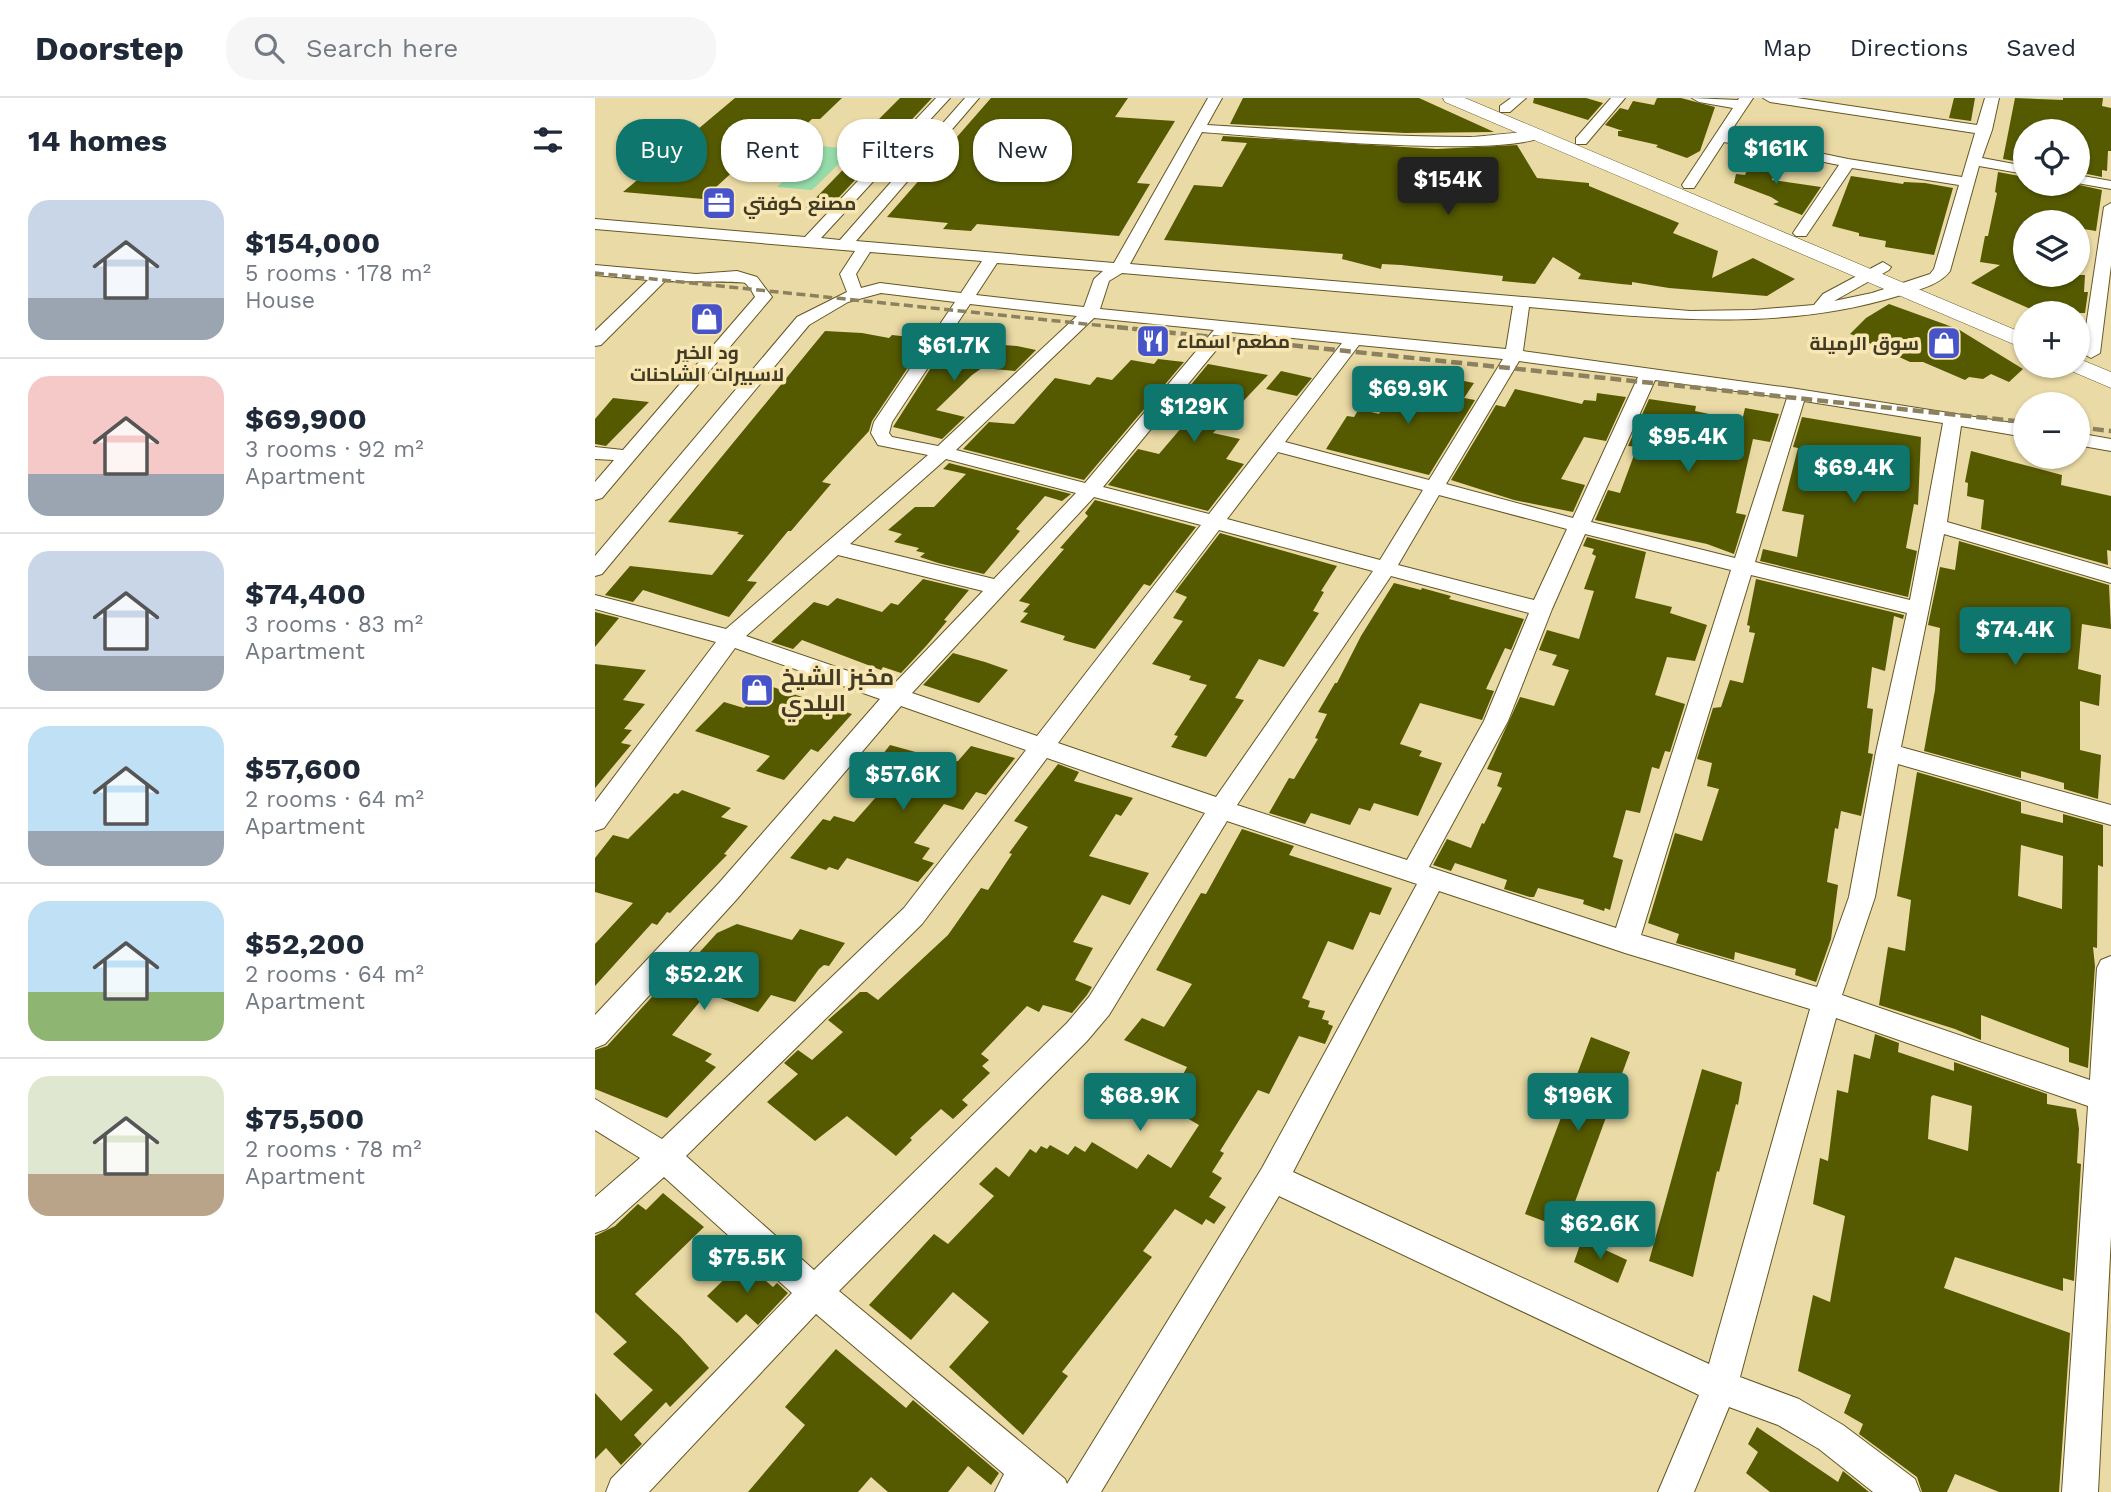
<!DOCTYPE html>
<meta charset="utf-8">
<style>
body{margin:0;font-family:"Work Sans",Cairo,sans-serif;background:#f6f6f7;color:#1f2937;height:100vh;display:flex;flex-direction:column;font-size:26px;white-space:nowrap}
*{box-sizing:border-box;margin:0}
p{font-size:23px;color:#747a83}
.icon{flex:none;width:38px;height:38px;fill:none;stroke:currentColor;stroke-width:2;stroke-linecap:round;stroke-linejoin:round}
.map{position:relative;flex:1;overflow:hidden}
.drawer{display:flex;flex-direction:column;background:#fff;width:595px}
.drawer>*{flex:none}
.guide{position:absolute;left:21px;top:21px;width:665px;height:63px;display:flex;gap:14px}
.tools{position:absolute;left:1418px;top:21px;display:grid;gap:14px}
.tools a{display:grid;place-items:center;width:77px;height:77px;border-radius:50%;background:#fff;box-shadow:0 2px 5px #0004;font-size:35px}
.price{position:absolute;translate:-50% -60px;padding:0 16px;border-radius:7px;background:#0f766e;color:#fff;font-size:23px;line-height:46px;filter:drop-shadow(0 2px 4px #0008)}
.price::after{content:'';position:absolute;left:50%;top:42px;width:21px;height:16px;margin-left:-10px;background:inherit;clip-path:polygon(0 0,100% 0,50% 100%)}
.price.on{background:#222;color:#fff}
ul{padding:0;list-style:none}
li{display:flex;align-items:center;gap:21px;height:175px;padding:0 28px}
li+li{border-top:2px solid #e0e1e3}
li span{display:grid;place-items:center;flex:none;width:196px;height:140px;border-radius:21px;color:#555}
li>.icon{margin-inline-start:auto}
span .icon{width:84px;height:84px;fill:#fffc;stroke-width:1}
li b{font-size:30px}
h2{display:flex;justify-content:space-between;align-items:center;height:84px;padding:0 28px;font-size:30px}
.tag{padding:0 24px;border-radius:28px;background:#fff;box-shadow:0 2px 5px #0004;font-size:24px;line-height:63px}
.tag.on{background:#0f766e;color:#fff}
header{display:flex;align-items:center;gap:42px;box-sizing:border-box;height:98px;padding:0 35px;background:#fff;border-bottom:2px solid #e0e1e3}
header strong{font-size:33px}
nav{display:flex;gap:38px;margin-inline-start:auto;font-size:24px}
.search{width:490px;height:63px;background:#f6f6f7;display:flex;align-items:center;gap:18px;box-sizing:border-box;padding:0 24px;border-radius:28px;color:#747a83;font-size:26px}
main{display:flex;flex:1;min-height:0}
.map>svg:first-child{display:block}
</style>
<header>
<strong>Doorstep</strong>
<div class="search"><svg class="icon" aria-label="search" viewBox="0 0 24 24"><circle cx="10" cy="10" r="6"/><path d="M15 15l6 6"/></svg>Search here</div>
<nav><a>Map</a><a>Directions</a><a>Saved</a></nav>
</header>
<main>
<section class="drawer">
<h2>14 homes<svg class="icon" aria-label="filters" viewBox="0 0 24 24"><path d="M4 7h16M4 17h16"/><circle cx="9" cy="7" r="2"/><circle cx="15" cy="17" r="2"/></svg></h2>
<ul>
<li><span style="background:linear-gradient(#c9d6e8 70%,#9aa5b1 0)"><svg class="icon" aria-label="home" viewBox="0 0 24 24"><path d="M3 11l9-7 9 7M6 9v11h12V9"/></svg></span><div><b>$154,000</b><p>5 rooms · 178 m²</p><p>House</p></div></li>
<li><span style="background:linear-gradient(#f6c9c9 70%,#9aa5b1 0)"><svg class="icon" aria-label="home" viewBox="0 0 24 24"><path d="M3 11l9-7 9 7M6 9v11h12V9"/></svg></span><div><b>$69,900</b><p>3 rooms · 92 m²</p><p>Apartment</p></div></li>
<li><span style="background:linear-gradient(#c9d6e8 75%,#9aa5b1 0)"><svg class="icon" aria-label="home" viewBox="0 0 24 24"><path d="M3 11l9-7 9 7M6 9v11h12V9"/></svg></span><div><b>$74,400</b><p>3 rooms · 83 m²</p><p>Apartment</p></div></li>
<li><span style="background:linear-gradient(#bfe0f5 75%,#9aa5b1 0)"><svg class="icon" aria-label="home" viewBox="0 0 24 24"><path d="M3 11l9-7 9 7M6 9v11h12V9"/></svg></span><div><b>$57,600</b><p>2 rooms · 64 m²</p><p>Apartment</p></div></li>
<li><span style="background:linear-gradient(#bfe0f5 65%,#8fb573 0)"><svg class="icon" aria-label="home" viewBox="0 0 24 24"><path d="M3 11l9-7 9 7M6 9v11h12V9"/></svg></span><div><b>$52,200</b><p>2 rooms · 64 m²</p><p>Apartment</p></div></li>
<li><span style="background:linear-gradient(#dfe7d0 70%,#b9a48a 0)"><svg class="icon" aria-label="home" viewBox="0 0 24 24"><path d="M3 11l9-7 9 7M6 9v11h12V9"/></svg></span><div><b>$75,500</b><p>2 rooms · 78 m²</p><p>Apartment</p></div></li>
</ul>
</section>
<div class="map">
<svg width="1516" height="1394" viewBox="0 0 1516 1394">
<rect width="100%" height="100%" fill="#eadaa5"/>
<polygon fill="#94dba9" points="225,48 259,51 217,92 182,89"/>
<g fill="#555a00" fill-rule="evenodd">
<polygon points="140,0 247,0 225,21 217,21 200,37 179,36 108,101 28,94"/>
<polygon points="305,0 337,0 232,112 211,110 292,26 280,25"/>
<polygon points="396,0 533,0 520,19 580,23 542,85 555,86 524,138 382,126 376,133 348,131 353,125 292,119"/>
<polygon points="648,0 824,0 899,34 810,35 635,26"/>
<polygon points="939,0 991,0 1008,5 993,22 938,5"/>
<polygon points="1062,0 1086,0 1120,9 1105,53 1092,60 1061,49 1063,47 1023,38 1023,33 1028,33 1010,27 1025,10 1033,12 1038,3 1059,7"/>
<polygon points="1359,0 1380,0 1376,23 1354,20"/>
<polygon points="1420,0 1468,2 1468,0 1508,0 1507,8 1516,10 1516,53 1513,53 1512,73 1507,72 1507,79 1482,74 1482,33 1430,33 1430,65 1408,61"/>
<polygon points="628,38 842,51 922,47 942,80 994,85 994,88 1084,125 1078,135 1123,153 1117,180 1158,160 1200,181 1172,198 1074,190 1037,184 1037,187 1026,186 983,181 986,176 958,159 940,186 907,183 908,178 806,167 787,166 786,171 747,161 748,156 569,142 599,87 627,89 652,45 626,43"/>
<polygon points="1157,59 1185,62 1177,82 1226,89 1207,117 1178,106 1184,104 1176,99 1139,85 1141,76 1150,77"/>
<polygon points="1403,74 1430,79 1430,86 1480,86 1507,92 1501,133 1482,130 1482,124 1430,124 1430,177 1490,177 1489,194 1493,194 1490,215 1445,215 1376,185 1405,167 1385,164 1390,138 1393,138 1402,95 1400,94"/>
<polygon points="1256,78 1308,86 1309,84 1330,85 1358,90 1339,157 1290,149 1291,143 1264,138 1264,135 1237,128"/>
<polygon points="1294,206 1363,231 1428,271 1414,284 1396,276 1388,281 1374,279 1370,282 1328,264 1315,264 1272,244 1273,242 1255,236 1271,220"/>
<polygon points="230,233 267,235 294,240 297,237 332,241 277,323 274,333 227,384 236,386 196,433 193,433 152,483 162,484 134,519 48,492 38,504 10,497 35,468 117,477 149,437 142,436 144,434 73,424"/>
<polygon points="353,243 422,248 441,252 420,273 387,270 377,277 341,312 370,319 347,341 298,329"/>
<polygon points="563,261 589,264 489,382 368,351 394,324 419,326 460,280 495,287 502,279 517,282 536,262 559,266"/>
<polygon points="613,266 673,277 618,335 645,341 631,361 649,366 613,413 513,387 543,351 564,356 593,322 571,317"/>
<polygon points="686,273 717,280 702,298 671,291"/>
<polygon points="839,277 879,285 869,300 880,302 834,377 731,351 752,318 759,319 764,311 784,316 801,287 825,292"/>
<polygon points="920,291 987,306 989,302 1001,303 1002,295 1031,299 1011,343 989,339 966,381 990,387 978,414 919,402 856,382 901,307 910,309"/>
<polygon points="18,300 54,304 11,348 0,346 0,321"/>
<polygon points="1054,301 1101,308 1100,313 1147,323 1150,310 1184,316 1175,344 1158,341 1141,415 1151,417 1139,456 1112,446 1000,422 1013,392 1025,395 1042,349 1033,348"/>
<polygon points="1207,319 1326,339 1323,407 1319,406 1311,450 1322,453 1313,499 1165,463 1168,451 1202,459 1209,417 1187,413 1203,350 1198,349"/>
<polygon points="1376,353 1467,377 1466,387 1516,398 1516,453 1512,452 1513,467 1386,431 1389,402 1372,398 1373,385 1370,384"/>
<polygon points="354,365 476,396 467,403 450,398 421,431 425,433 389,476 343,465 325,459 330,455 321,453 324,450 299,444 307,436 293,432 320,409 339,409 371,376 348,371"/>
<polygon points="500,402 601,429 555,488 549,486 500,551 468,542 470,538 425,524 433,515 428,514 435,506 424,503 469,451 465,450 493,418 490,415"/>
<polygon points="625,435 742,468 726,493 729,494 718,513 724,515 689,569 664,561 640,600 649,602 611,659 576,649 583,638 579,637 612,587 594,582 596,578 557,566 588,523 578,520 592,499 580,494"/>
<polygon points="992,439 1051,454 1040,500 1077,509 1075,515 1112,527 1100,563 1072,559 1060,597 1090,606 1075,654 1070,653 1064,671 1057,669 1045,715 1031,712 1018,759 1028,762 1015,812 1010,810 1009,813 988,806 989,802 943,790 939,799 935,799 909,791 912,782 860,765 856,773 838,767 852,741 876,750 887,725 889,726 907,690 902,688 907,675 892,671 925,599 959,608 974,572 957,567 962,557 944,552 952,532 984,541 999,493 989,491 1001,458 997,456 999,451 988,448"/>
<polygon points="1364,443 1514,487 1516,531 1487,526 1483,571 1506,577 1504,608 1485,603 1485,652 1506,657 1503,701 1469,691 1469,685 1426,673 1426,680 1329,653 1340,592 1345,530 1333,527 1345,469 1360,472"/>
<polygon points="328,481 374,492 349,522 352,523 332,547 306,575 288,569 286,572 207,542 198,551 176,544 219,504 233,508 242,500 287,514 296,505 303,507"/>
<polygon points="1161,481 1309,517 1308,521 1299,518 1290,573 1277,569 1272,610 1278,611 1273,655 1278,656 1266,718 1246,713 1243,731 1240,730 1232,784 1243,787 1236,841 1221,884 1200,877 1201,871 1140,854 1139,862 1081,845 1084,836 1053,825 1080,735 1107,743 1124,691 1112,688 1117,665 1102,661 1118,610 1126,609 1135,582 1148,585 1160,535 1154,534 1155,528 1152,527"/>
<polygon points="799,485 826,492 827,490 856,498 854,501 929,521 916,552 910,550 891,591 899,593 887,622 825,605 805,646 827,653 824,658 847,665 823,718 779,705 775,713 764,710 755,727 716,715 710,726 674,715 694,680 699,681 723,641 720,640 732,616 723,614 740,585 742,585 766,538"/>
<polygon points="0,514 24,520 0,549"/>
<polygon points="358,555 390,564 413,572 384,605 328,587"/>
<polygon points="0,566 51,572 28,602 50,606 29,631 37,632 26,645 36,647 0,690"/>
<polygon points="172,587 257,616 223,654 216,651 189,682 161,673 175,658 100,633 129,604 149,610"/>
<polygon points="295,647 357,664 363,663 376,648 420,660 391,697 381,694 368,712 349,706 319,745 335,750 327,761 339,765 323,784 252,760 243,772 234,769 231,772 195,760 228,721 235,723 239,718 259,724 304,673 280,666"/>
<polygon points="463,666 484,674 479,683 538,700 526,718 521,716 494,758 554,775 535,807 507,797 478,844 498,850 480,882 497,889 492,897 477,915 448,907 444,914 432,908 386,956 394,962 387,968 395,975 367,1002 373,1007 358,1021 346,1011 315,1040 317,1042 301,1058 252,1018 220,1043 172,1004 203,976 189,965 203,952 217,962 248,934 233,922 265,894 272,894 283,902 353,837 386,790 393,792 417,756 414,755 433,729 419,723"/>
<path d="M1322,674L1426,704V715L1468,725V716L1508,727V769L1503,767L1502,850L1498,849L1500,868L1493,970L1474,964V950L1386,917V942L1360,931L1284,907L1293,849L1310,853L1316,802L1302,798ZM1426,747L1468,758L1467,811L1423,798Z"/>
<polygon points="87,692 136,710 126,719 153,728 129,756 132,757 75,815 72,814 62,827 57,825 0,888 0,846 38,805 0,794 0,760 18,737 33,741 79,695 83,696"/>
<polygon points="647,731 699,748 694,757 797,790 785,817 775,814 758,852 733,843 707,900 715,903 713,909 730,913 727,921 734,923 733,926 738,928 730,946 704,938 674,996 663,992 625,1053 629,1055 617,1074 627,1080 614,1099 631,1109 619,1126 611,1121 607,1127 580,1111 548,1153 557,1159 467,1274 473,1278 428,1337 354,1269 394,1224 358,1194 316,1242 274,1207 339,1136 353,1146 399,1098 384,1086 401,1069 414,1079 435,1051 441,1055 446,1048 452,1051 455,1047 473,1057 480,1048 490,1054 497,1044 542,1071 553,1056 576,1070 604,1027 571,1008 592,969 529,942 547,920 569,929 597,886 561,872 606,795 611,796"/>
<polygon points="142,826 197,842 205,831 250,845 234,868 229,867 224,871 200,904 176,897 163,914 112,895 77,937 117,956 110,963 121,969 72,1020 0,991 0,952 12,948 87,866 92,868 122,835"/>
<path d="M1280,936L1304,945L1303,954L1359,973V964L1452,996V1006L1481,1011L1484,1031L1482,1065L1486,1066L1479,1183L1468,1180V1193L1360,1159L1349,1190L1475,1235L1464,1394H1404L1360,1376L1352,1394H1327L1322,1379L1264,1336L1268,1326L1249,1315L1256,1297L1203,1273L1218,1197L1235,1204L1250,1118L1218,1106L1225,1060L1233,1063L1242,992L1253,995L1259,956L1275,961ZM1338,997L1377,1008L1373,1053L1333,1041L1336,999Z"/>
<polygon points="996,939 1035,954 970,1131 930,1116"/>
<polygon points="1107,971 1147,984 1143,1007 1141,1006 1124,1074 1122,1073 1098,1179 1054,1163"/>
<polygon points="68,1095 109,1129 40,1196 85,1238 114,1270 75,1309 71,1304 39,1337 47,1346 26,1367 11,1350 0,1361 0,1295 26,1323 58,1292 18,1256 32,1244 0,1214 0,1138 20,1128 43,1106 51,1112"/>
<polygon points="987,1141 1032,1162 1023,1185 979,1164"/>
<polygon points="148,1163 178,1189 182,1185 193,1195 163,1227 151,1216 142,1225 112,1198"/>
<polygon points="241,1251 311,1310 318,1302 404,1375 396,1387 373,1368 353,1394 293,1394 276,1379 263,1394 153,1394 210,1327 190,1309"/>
<polygon points="1162,1329 1243,1384 1248,1373 1274,1394 1175,1394 1151,1375 1163,1354 1153,1346"/>
</g>
<g fill="none" stroke-linecap="round" stroke-linejoin="round">
<g stroke="#655624" stroke-width="2">
<g id="minor">
<path d="M341,0H355L226,140L245,142L370,0H384L261,143L519,165L613,0H627L612,27C700,32 787,39 876,39C890,39 941,30 949,37C921,62 658,38 607,34L535,166L1095,213L1158,212L1219,207L1228,196L1288,164L1296,169L1294,172L1239,203L1277,195L1335,176L1339,171L1364,87L1257,70L1211,138H1201L1198,135L1244,67L1129,44L1099,90H1089L1087,87L1138,10L1104,4L1097,0L1143,2L1144,0H1158L1134,36L1253,61L1367,79L1380,35L1175,4L1168,0H1202L1382,27L1390,0H1404L1397,32L1387,60L1430,68V76L1384,68L1355,173C1344,188 1321,192 1303,198C1182,235 1059,220 934,209L928,253L1202,291L1430,327V339L1366,328L1352,424L1516,471V485L1349,436L1306,649L1516,707V727L1303,666L1280,799L1247,897L1495,982L1502,870L1506,862L1516,858V1138L1503,1394H1467L1493,1008L1241,920L1145,1279L1204,1301L1248,1327L1320,1381L1325,1394H1278L1224,1351L1183,1327L1134,1309L1099,1394H1063L1104,1297L684,1098L506,1394H400L409,1376L221,1216L54,1394H11L16,1381L197,1195L69,1079L11,1131L0,1135V1099L45,1060L0,1032V1001L67,1041L309,810L431,652L306,608L142,801L10,946L0,950V917L124,785L285,601L140,550L9,730L0,733V704L121,544L0,511V497L131,531L333,357L283,347L276,335L279,324L360,204L286,195L253,204L214,227L7,476L0,478V458L202,219L252,194L245,176L260,153L0,131V121L210,139ZM275,154L387,163L366,195L285,185L266,190L261,176ZM402,165L508,173L499,181L489,209L381,197ZM527,175L918,208L911,251L505,211L514,183ZM375,206L482,218L343,348L297,339L294,335L297,324ZM499,220L619,232L490,385L361,352ZM636,234L747,245L614,416L508,389ZM764,247L908,261L834,382L690,344ZM924,263L1043,279L978,420L851,386ZM1060,282L1192,300L1140,460L996,424ZM1209,303L1348,325L1315,502L1160,464ZM683,354L828,392L785,462L632,421ZM351,361L481,395L399,481L255,446ZM844,397L972,431L939,502L803,467ZM499,399L606,427L442,638L317,595ZM624,432L778,473L621,699L463,645ZM990,436L1136,472L1021,830L834,769L913,623L957,511ZM243,457L388,493L297,588L151,538ZM1156,477L1312,515L1281,654L1254,799L1222,889L1046,837ZM796,478L934,515L889,623L812,762L642,707ZM452,660L610,715L494,899L472,925L219,1172L91,1058L327,826ZM632,723L822,786L667,1070L472,1386L470,1381L244,1193L492,943L514,917ZM844,793L1030,855L1215,911L1114,1266L698,1074Z"/>
<polygon points="916,0 931,0 915,14 905,14 905,8"/>
<polygon points="1016,0 1030,0 991,46 981,46 981,40"/>
<polygon points="1482,77 1516,83 1516,91 1482,85"/>
<polygon points="1516,105 1516,167 1505,255 1496,260 1487,255 1509,109"/>
<path d="M0,167L101,176L142,173L162,179L177,199L7,400L0,402V384L19,362L0,361V349L28,352L160,199C158,195 154,188 150,185C146,183 82,184 70,183L6,247L0,248V233L53,182L0,177Z"/>
<polygon points="1482,335 1516,341 1516,353 1482,347"/>
</g>
</g>
<g stroke="#655624" stroke-width="1">
<g id="major">
<polygon points="848,0 870,0 1430,236 1430,251 850,4"/>
<polygon points="1482,260 1516,274 1516,290 1474,272 1471,268 1482,268"/>
</g>
</g>
<use href="#minor" fill="#fff" fill-rule="evenodd"/>
<use href="#major" fill="#fff" fill-rule="evenodd"/>
<polyline stroke="#8c815e" stroke-width="3.5" stroke-dasharray="9 4.5" stroke-linecap="butt" points="0,175 539,231"/>
<g stroke="#8c815e" stroke-width="4.5" stroke-dasharray="11 5" stroke-linecap="butt">
<polyline points="522,229 1430,324"/>
<polyline points="1482,329 1516,333"/>
</g>
</g>
<defs>
<g id="office-square" transform="scale(1.75)"><rect x="-9" y="-9" width="18" height="18" rx="4" fill="#4754c9" stroke="#f8e7b2"/><path d="M-6-3h4V-5.5h4V-3h4V5H-6ZM-1-4.5V-3h2v-1.5ZM-6 0V1H6V0Z" fill="#fff"/></g>
<g id="shop-square" transform="scale(1.75)"><rect x="-9" y="-9" width="18" height="18" rx="4" fill="#4754c9" stroke="#f8e7b2"/><path d="M-5-2.5h2.3a2.7 3.5 0 0 1 5.4 0H5L5.5 6h-11ZM-1.5-2.5h3a1.5 2.3 0 0 0-3 0Z" fill="#fff"/></g>
<g id="restaurant-square" transform="scale(1.75)"><rect x="-9" y="-9" width="18" height="18" rx="4" fill="#4754c9" stroke="#f8e7b2"/><path d="M-5-6h1v4h1v-4h1v4h1v-4h1v5L-1.5 .5V6h-2V.5L-5-1ZM5-6V6H3V1.5H1.5Q1.5-4 5-6Z" fill="#fff"/></g>
</defs>
<g fill-rule="evenodd">
<use href="#office-square" x="124" y="105"/>
<use href="#shop-square" x="112" y="221"/>
<use href="#restaurant-square" x="558" y="243"/>
<use href="#shop-square" x="1349" y="245"/>
<use href="#shop-square" x="162" y="592"/>
</g>
<g text-anchor="middle" dominant-baseline="central" stroke-width="7" stroke-linejoin="round" paint-order="stroke">
<g font-size="19" font-weight="bold" fill="#413a25" stroke="#f8e7b2" text-anchor="start">
<text x="148" y="105">مصنع كوفتي</text>
<text x="582" y="243">مطعم اسماء</text>
<text x="1324" y="245" text-anchor="end">سوق الرميلة</text>
<text x="112" y="254" text-anchor="middle">ود الخير<tspan x="112" dy="22">لاسبيرات الشاحنات</tspan></text>
</g>
<g font-size="23" font-weight="bold" fill="#413a25" stroke="#f8e7b2" text-anchor="start">
<text x="186" y="579">مخبز الشيخ<tspan x="186" dy="26">البلدي</tspan></text>
</g>
</g>
</svg>
<div class="tools">
<a><svg class="icon" aria-label="locate" viewBox="0 0 24 24"><circle cx="12" cy="12" r="6"/><path d="M12 2v4M12 18v4M2 12h4M18 12h4"/></svg></a>
<a><svg class="icon" aria-label="layers" viewBox="0 0 24 24"><path d="M12 4l9 5-9 5-9-5zM3 14l9 5 9-5"/></svg></a>
<a>+</a>
<a>−</a>
</div>
<b class="price" style="left:1181px;top:88px">$161K</b>
<b class="price on" style="left:853px;top:119px">$154K</b>
<b class="price" style="left:359px;top:285px">$61.7K</b>
<b class="price" style="left:813px;top:328px">$69.9K</b>
<b class="price" style="left:599px;top:346px">$129K</b>
<b class="price" style="left:1093px;top:376px">$95.4K</b>
<b class="price" style="left:1259px;top:407px">$69.4K</b>
<b class="price" style="left:1420px;top:569px">$74.4K</b>
<b class="price" style="left:308px;top:714px">$57.6K</b>
<b class="price" style="left:109px;top:914px">$52.2K</b>
<b class="price" style="left:545px;top:1035px">$68.9K</b>
<b class="price" style="left:983px;top:1035px">$196K</b>
<b class="price" style="left:1005px;top:1163px">$62.6K</b>
<b class="price" style="left:152px;top:1197px">$75.5K</b>
<div class="guide">
<a class="tag on">Buy</a>
<a class="tag">Rent</a>
<a class="tag">Filters</a>
<a class="tag">New</a>
</div>
</div>
</main>
